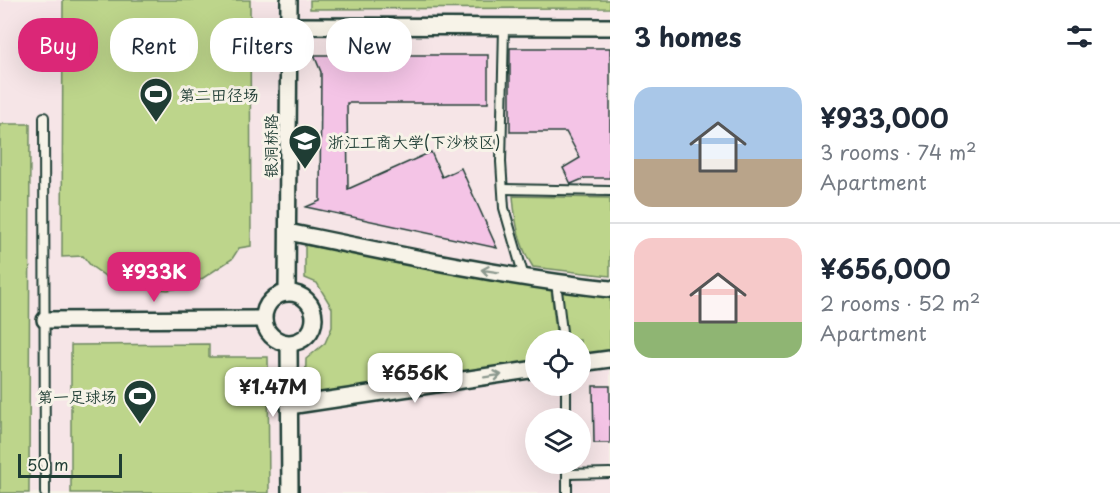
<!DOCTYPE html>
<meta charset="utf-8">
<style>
body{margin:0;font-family:"Playpen Sans","LXGW WenKai TC",sans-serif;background:#f6f6f7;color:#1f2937;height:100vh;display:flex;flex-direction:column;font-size:22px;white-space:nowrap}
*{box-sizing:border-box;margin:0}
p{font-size:20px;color:#747a83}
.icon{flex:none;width:33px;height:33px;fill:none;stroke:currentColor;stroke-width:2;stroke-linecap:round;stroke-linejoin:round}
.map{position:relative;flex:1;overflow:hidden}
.panel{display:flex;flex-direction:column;background:#fff;width:510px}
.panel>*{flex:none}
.banner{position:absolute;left:18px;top:18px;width:501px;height:54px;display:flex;gap:12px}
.tools{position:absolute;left:525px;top:330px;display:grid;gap:12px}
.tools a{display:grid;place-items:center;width:66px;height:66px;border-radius:50%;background:#fff;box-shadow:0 6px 24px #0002;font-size:30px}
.scale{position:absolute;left:18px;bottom:15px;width:104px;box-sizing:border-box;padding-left:6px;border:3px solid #1f3d34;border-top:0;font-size:16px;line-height:21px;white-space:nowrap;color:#1f3d34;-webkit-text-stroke:4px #f7f3e8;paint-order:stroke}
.price{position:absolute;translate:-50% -51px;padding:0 14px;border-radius:12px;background:#fff;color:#222;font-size:20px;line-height:39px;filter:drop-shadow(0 2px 3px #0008)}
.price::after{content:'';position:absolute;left:50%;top:36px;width:18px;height:14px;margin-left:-9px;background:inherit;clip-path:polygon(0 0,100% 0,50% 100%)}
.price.active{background:#db2777;color:#fff}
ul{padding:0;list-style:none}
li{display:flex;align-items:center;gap:18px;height:150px;padding:0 24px}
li+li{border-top:2px solid #e0e1e3}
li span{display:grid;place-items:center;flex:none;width:168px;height:120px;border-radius:18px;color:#555}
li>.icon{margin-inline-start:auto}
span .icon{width:72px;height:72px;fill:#fffc;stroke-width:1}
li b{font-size:26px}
h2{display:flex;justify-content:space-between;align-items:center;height:72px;padding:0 24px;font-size:26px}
.chip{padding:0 21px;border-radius:24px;background:#fff;box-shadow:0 6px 24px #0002;font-size:21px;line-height:54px}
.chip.active{background:#db2777;color:#fff}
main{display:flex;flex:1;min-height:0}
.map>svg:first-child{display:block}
</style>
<main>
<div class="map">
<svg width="610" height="493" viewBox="0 0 610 493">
<rect width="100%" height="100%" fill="#f7f3e8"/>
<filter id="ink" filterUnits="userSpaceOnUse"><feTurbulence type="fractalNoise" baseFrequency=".0167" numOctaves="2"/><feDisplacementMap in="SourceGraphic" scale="12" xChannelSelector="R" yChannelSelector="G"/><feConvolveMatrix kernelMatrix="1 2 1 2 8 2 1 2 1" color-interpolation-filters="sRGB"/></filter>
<g filter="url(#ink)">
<path fill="#f6e5e7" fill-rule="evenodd" d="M0,0H610V493H0ZM536,340H580V386H536ZM536,418H580V464H536Z"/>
<g fill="#bdd58b" stroke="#6e8960" stroke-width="1.5">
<polygon points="63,0 250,0 251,246 239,248 232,259 191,286 168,290 126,286 108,278 91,266 83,256 62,257"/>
<polygon points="310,0 610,0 610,8 310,9"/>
<polygon points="0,124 30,124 29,493 0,493"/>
<path d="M513,196L610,198V276L533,267C519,246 515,221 513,196Z"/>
<polygon points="305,245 551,289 557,340 536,340 535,363 305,398 306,359 325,343 332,327 332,308 317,283 305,278"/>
<polygon points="561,292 610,296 610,351 581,354 580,340 566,340"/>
<polygon points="209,344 209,357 268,357 269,493 71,493 71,345"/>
</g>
<g fill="#f4c4e6" stroke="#1f3d34" stroke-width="1.5">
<polygon points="510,48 610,48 610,178 585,178 571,184 563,168 580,158 566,132 510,132"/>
<polygon points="314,55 488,55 488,103 347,103 348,189 431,152 442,177 461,168 497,248 306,207 320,201 321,72"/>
<polygon points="593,386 610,386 610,443 594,443"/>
</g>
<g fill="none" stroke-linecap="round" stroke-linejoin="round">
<g stroke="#1f3d34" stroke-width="12">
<g id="lane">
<polyline points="504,27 501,162 504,208 524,277"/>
<polyline points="44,117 45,493"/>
<polyline points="503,189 610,191"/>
<polyline points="556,282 563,340"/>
<polyline points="566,386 566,418"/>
<polyline points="567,464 567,493"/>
<polyline points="567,474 610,473"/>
</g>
</g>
<g stroke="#1f3d34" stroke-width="20">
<g id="street">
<polyline points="289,26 610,27"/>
<path d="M288,232C395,254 502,277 610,289"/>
<circle cx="289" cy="318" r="25"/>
<polyline points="287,293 289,0"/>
<polyline points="45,320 263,319"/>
<polyline points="289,344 290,493"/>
<polyline points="580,363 610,359"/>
<polyline points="289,406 536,369"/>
</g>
</g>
<use href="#lane" stroke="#f7f3e8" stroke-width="8"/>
<use href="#street" stroke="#f7f3e8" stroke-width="15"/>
</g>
<defs><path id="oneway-shaft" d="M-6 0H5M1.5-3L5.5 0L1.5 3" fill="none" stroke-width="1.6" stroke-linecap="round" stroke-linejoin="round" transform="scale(1.5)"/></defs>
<g stroke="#8b988e">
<use href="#oneway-shaft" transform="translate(490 271) rotate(-171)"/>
<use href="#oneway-shaft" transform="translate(493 376) rotate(-9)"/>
</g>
</g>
<defs>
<g id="stadium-pin" transform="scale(1.725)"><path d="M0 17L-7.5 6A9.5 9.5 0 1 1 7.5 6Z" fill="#1f3d34" stroke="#f7f3e8"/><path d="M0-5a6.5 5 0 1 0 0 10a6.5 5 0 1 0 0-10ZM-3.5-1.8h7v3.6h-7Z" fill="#fff"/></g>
<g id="university-pin" transform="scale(1.725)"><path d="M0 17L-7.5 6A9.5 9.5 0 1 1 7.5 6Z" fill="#1f3d34" stroke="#f7f3e8"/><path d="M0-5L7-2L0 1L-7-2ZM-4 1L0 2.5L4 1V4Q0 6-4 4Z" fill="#fff"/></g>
</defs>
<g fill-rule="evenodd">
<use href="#stadium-pin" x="156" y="94"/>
<use href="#university-pin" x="305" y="141"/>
<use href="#stadium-pin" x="140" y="396"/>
</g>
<g text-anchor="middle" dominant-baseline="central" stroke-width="6" stroke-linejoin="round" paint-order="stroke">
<g font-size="16" fill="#1f3d34" stroke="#f7f3e8" text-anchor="start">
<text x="179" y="94">第二田径场</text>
<text x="328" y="141">浙江工商大学(下沙校区)</text>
<text x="117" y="396" text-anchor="end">第一足球场</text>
</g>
<g font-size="16" fill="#1f3d34" stroke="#f7f3e8">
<text transform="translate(270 146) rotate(-90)">银洞桥路</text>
</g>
</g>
</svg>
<div class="tools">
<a><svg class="icon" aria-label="locate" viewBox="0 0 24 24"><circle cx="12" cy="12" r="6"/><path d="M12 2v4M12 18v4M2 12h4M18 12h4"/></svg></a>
<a><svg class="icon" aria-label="layers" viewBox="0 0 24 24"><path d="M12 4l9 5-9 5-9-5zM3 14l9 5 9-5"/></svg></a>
</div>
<div class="scale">50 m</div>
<b class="price active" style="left:154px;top:303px">¥933K</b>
<b class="price" style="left:415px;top:404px">¥656K</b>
<b class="price" style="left:273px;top:418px">¥1.47M</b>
<div class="banner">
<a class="chip active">Buy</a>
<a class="chip">Rent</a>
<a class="chip">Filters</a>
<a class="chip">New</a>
</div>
</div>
<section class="panel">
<h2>3 homes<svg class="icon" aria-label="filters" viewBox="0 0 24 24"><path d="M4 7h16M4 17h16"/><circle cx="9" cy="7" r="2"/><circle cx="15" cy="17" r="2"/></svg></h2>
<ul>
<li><span style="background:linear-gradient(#a9c7e8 60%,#b9a48a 0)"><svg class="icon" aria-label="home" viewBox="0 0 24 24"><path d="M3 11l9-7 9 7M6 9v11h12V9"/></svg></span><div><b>¥933,000</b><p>3 rooms · 74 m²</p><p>Apartment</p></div></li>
<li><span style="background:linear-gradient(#f6c9c9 70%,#8fb573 0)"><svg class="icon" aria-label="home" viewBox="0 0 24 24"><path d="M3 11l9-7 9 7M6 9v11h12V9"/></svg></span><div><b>¥656,000</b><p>2 rooms · 52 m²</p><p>Apartment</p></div></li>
</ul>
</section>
</main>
